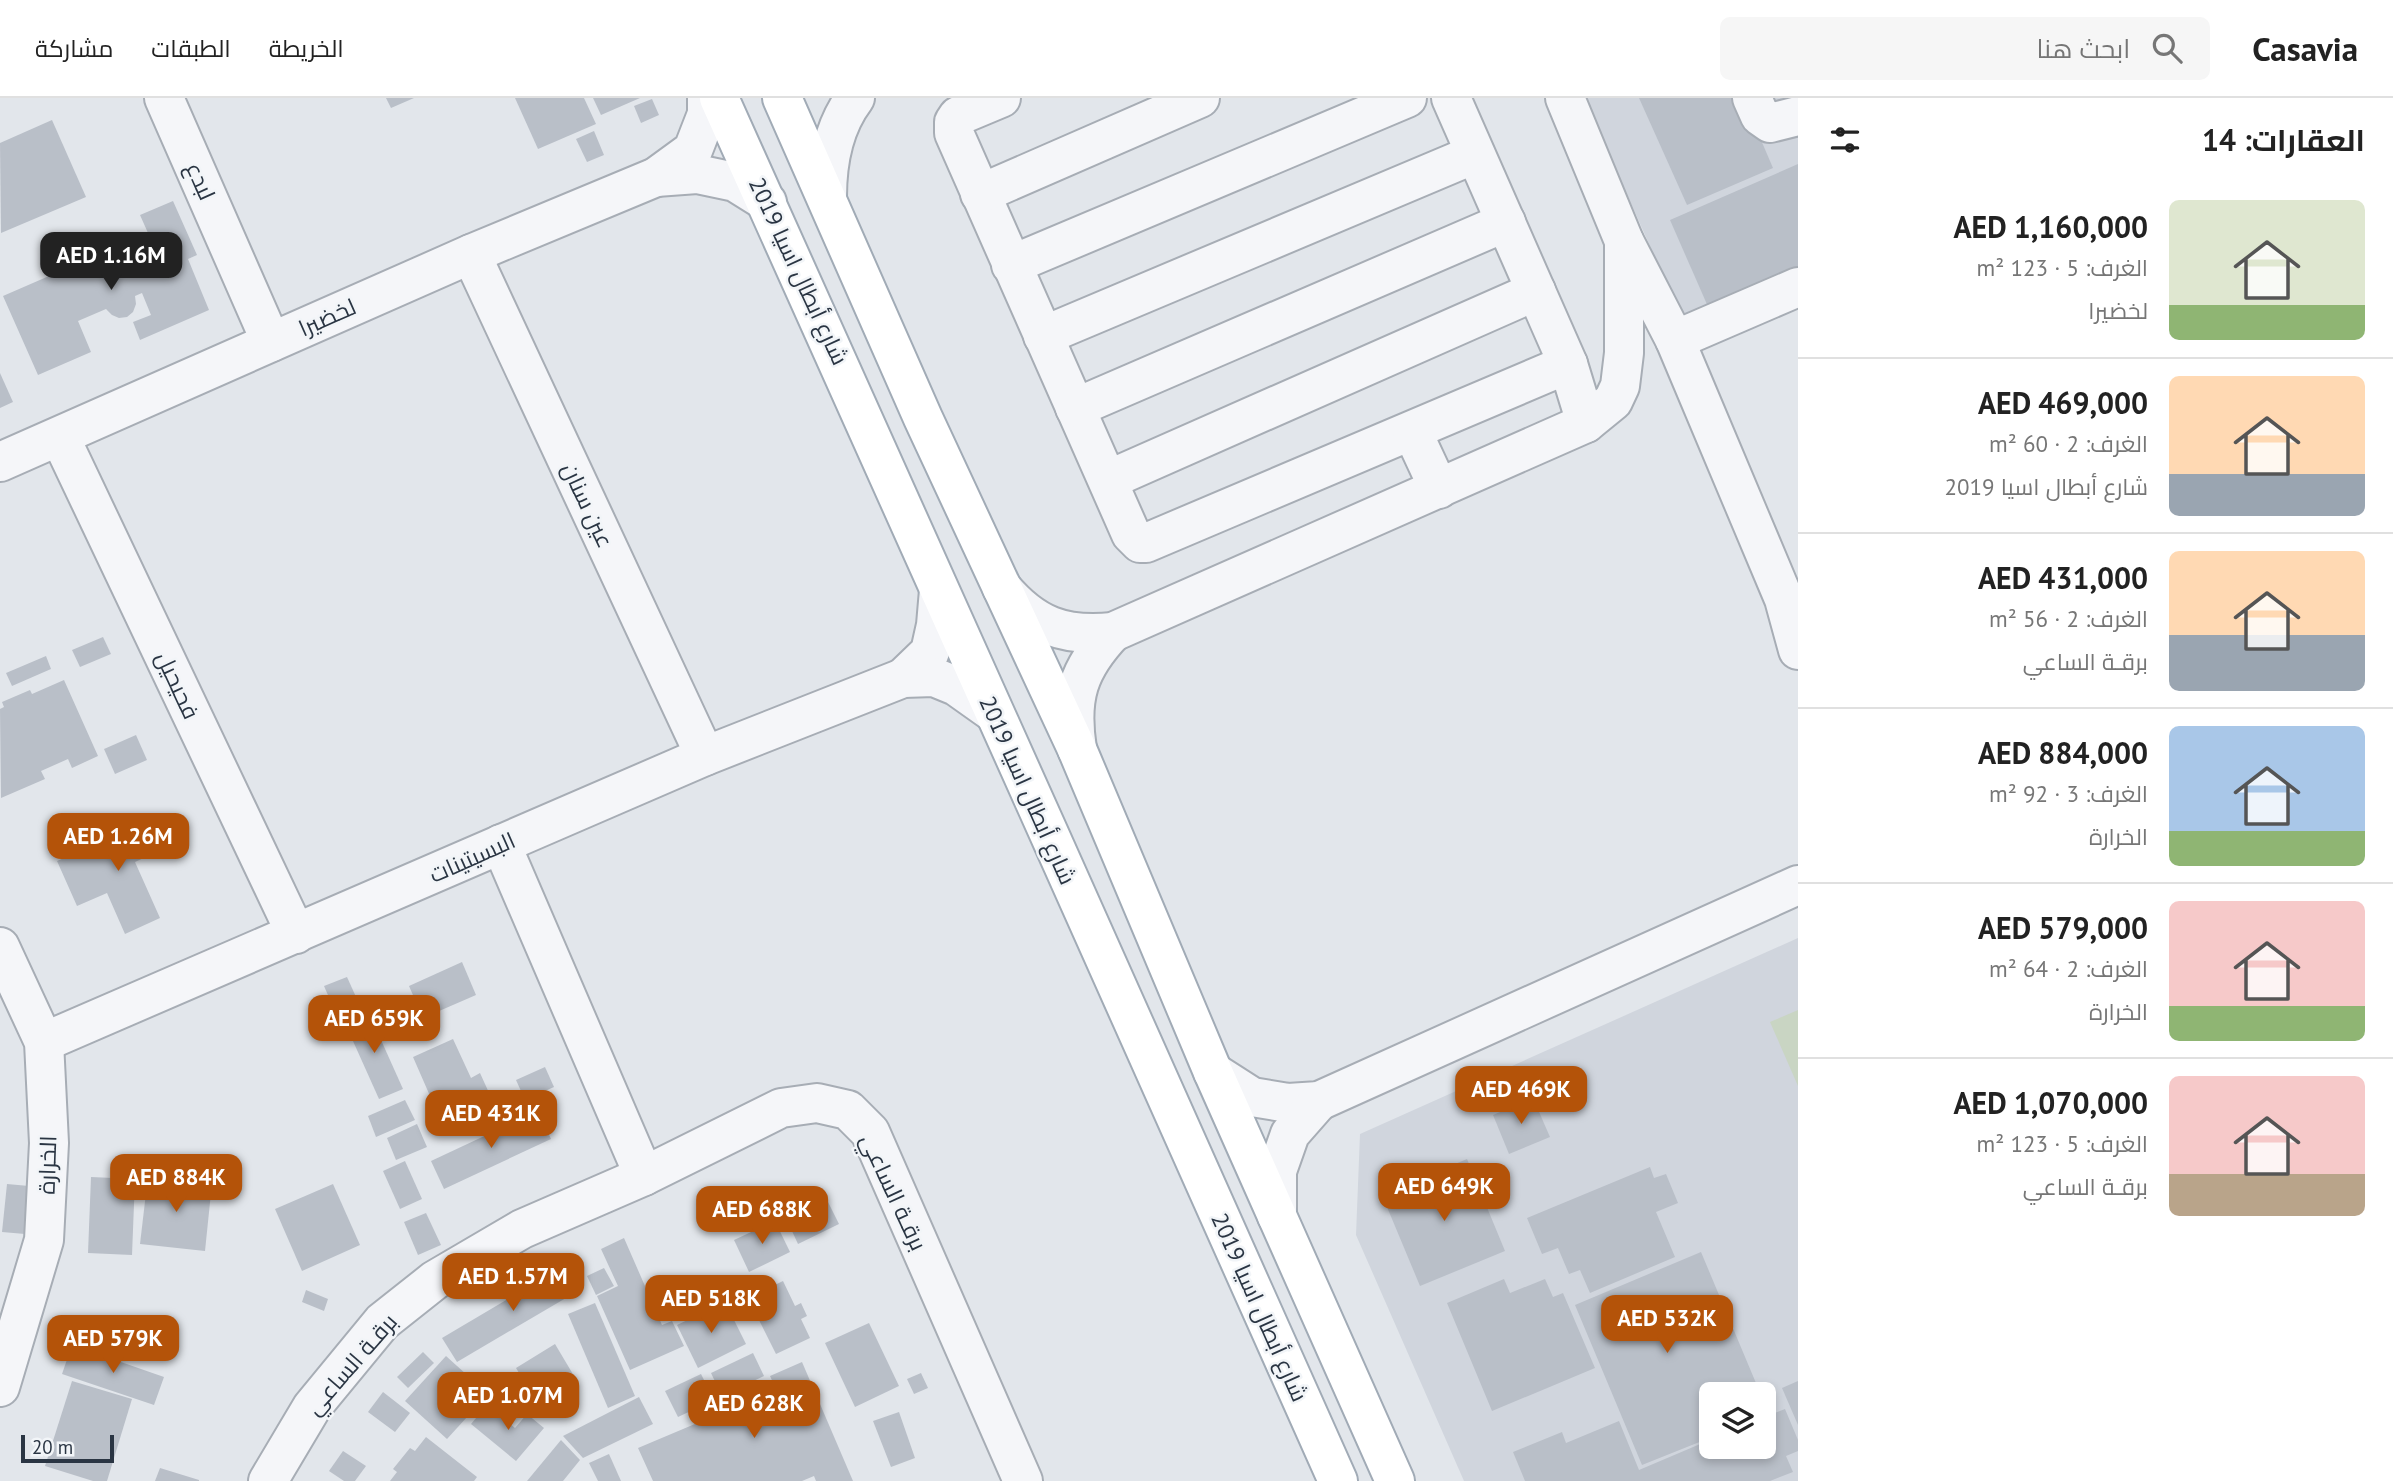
<!DOCTYPE html>
<html lang="ar">
<meta charset="utf-8">
<style>
body{margin:0;font-family:"PT Sans",Cairo,sans-serif;background:#f6f6f6;color:#222;direction:rtl;height:100vh;display:flex;flex-direction:column;font-size:26px;white-space:nowrap}
*{box-sizing:border-box;margin:0}
p{font-size:23px;color:#767676}
.icon{flex:none;width:38px;height:38px;fill:none;stroke:currentColor;stroke-width:2;stroke-linecap:round;stroke-linejoin:round}
.map{position:relative;flex:1;overflow:hidden;direction:ltr}
.drawer{display:flex;flex-direction:column;background:#fff;width:595px}
.drawer>*{flex:none}
.fabs{position:absolute;left:1699px;top:1284px;display:grid;gap:14px}
.fabs a{display:grid;place-items:center;width:77px;height:77px;border-radius:10px;background:#fff;box-shadow:0 4px 10px #0003;font-size:35px}
.scale{position:absolute;left:21px;bottom:18px;width:93px;box-sizing:border-box;padding-left:7px;border:4px solid #2a3543;border-top:0;font-size:19px;line-height:24px;white-space:nowrap;color:#2a3543;-webkit-text-stroke:5px #f2f5f8;paint-order:stroke}
.price{position:absolute;translate:-50% -60px;padding:0 16px;border-radius:14px;background:#b45309;color:#fff;font-size:23px;line-height:46px;filter:drop-shadow(0 2px 4px #0008)}
.price::after{content:'';position:absolute;left:50%;top:42px;width:21px;height:16px;margin-left:-10px;background:inherit;clip-path:polygon(0 0,100% 0,50% 100%)}
.price.selected{background:#222;color:#fff}
ul{padding:0;list-style:none}
li{display:flex;align-items:center;gap:21px;height:175px;padding:0 28px}
li+li{border-top:2px solid #e0e0e0}
li span{display:grid;place-items:center;flex:none;width:196px;height:140px;border-radius:10px;color:#555}
li>.icon{margin-inline-start:auto}
span .icon{width:84px;height:84px;fill:#fffc;stroke-width:1}
li b{font-size:30px}
h2{display:flex;justify-content:space-between;align-items:center;height:84px;padding:0 28px;font-size:30px}
header{display:flex;align-items:center;gap:42px;box-sizing:border-box;height:98px;padding:0 35px;background:#fff;border-bottom:2px solid #e0e0e0}
header strong{font-size:33px}
nav{display:flex;gap:38px;margin-inline-start:auto;font-size:24px}
.search{width:490px;height:63px;background:#f6f6f6;display:flex;align-items:center;gap:18px;box-sizing:border-box;padding:0 24px;border-radius:10px;color:#767676;font-size:26px}
main{display:flex;flex:1;min-height:0}
.map>svg:first-child{display:block}
</style>
<header>
<strong>Casavia</strong>
<div class="search"><svg class="icon" aria-label="search" viewBox="0 0 24 24"><circle cx="10" cy="10" r="6"/><path d="M15 15l6 6"/></svg>ابحث هنا</div>
<nav><a>الخريطة</a><a>الطبقات</a><a>مشاركة</a></nav>
</header>
<main>
<section class="drawer">
<h2>العقارات: 14<svg class="icon" aria-label="filters" viewBox="0 0 24 24"><path d="M4 7h16M4 17h16"/><circle cx="9" cy="7" r="2"/><circle cx="15" cy="17" r="2"/></svg></h2>
<ul>
<li><span style="background:linear-gradient(#dfe7d0 75%,#8fb573 0)"><svg class="icon" aria-label="home" viewBox="0 0 24 24"><path d="M3 11l9-7 9 7M6 9v11h12V9"/></svg></span><div><b>AED 1,160,000</b><p>الغرف: 5 · 123 m²</p><p>لخضيرا</p></div></li>
<li><span style="background:linear-gradient(#ffd9b3 70%,#9aa5b1 0)"><svg class="icon" aria-label="home" viewBox="0 0 24 24"><path d="M3 11l9-7 9 7M6 9v11h12V9"/></svg></span><div><b>AED 469,000</b><p>الغرف: 2 · 60 m²</p><p>شارع أبطال اسيا 2019</p></div></li>
<li><span style="background:linear-gradient(#ffd9b3 60%,#9aa5b1 0)"><svg class="icon" aria-label="home" viewBox="0 0 24 24"><path d="M3 11l9-7 9 7M6 9v11h12V9"/></svg></span><div><b>AED 431,000</b><p>الغرف: 2 · 56 m²</p><p>برقـة الساعي</p></div></li>
<li><span style="background:linear-gradient(#a9c7e8 75%,#8fb573 0)"><svg class="icon" aria-label="home" viewBox="0 0 24 24"><path d="M3 11l9-7 9 7M6 9v11h12V9"/></svg></span><div><b>AED 884,000</b><p>الغرف: 3 · 92 m²</p><p>الخرارة</p></div></li>
<li><span style="background:linear-gradient(#f6c9c9 75%,#8fb573 0)"><svg class="icon" aria-label="home" viewBox="0 0 24 24"><path d="M3 11l9-7 9 7M6 9v11h12V9"/></svg></span><div><b>AED 579,000</b><p>الغرف: 2 · 64 m²</p><p>الخرارة</p></div></li>
<li><span style="background:linear-gradient(#f6c9c9 70%,#b9a48a 0)"><svg class="icon" aria-label="home" viewBox="0 0 24 24"><path d="M3 11l9-7 9 7M6 9v11h12V9"/></svg></span><div><b>AED 1,070,000</b><p>الغرف: 5 · 123 m²</p><p>برقـة الساعي</p></div></li>
</ul>
</section>
<div class="map">
<svg width="1798" height="1383" viewBox="0 0 1798 1383">
<rect width="100%" height="100%" fill="#e2e6eb"/>
<g fill="#d0d5dd" fill-rule="evenodd">
<polygon points="1584,0 1798,0 1798,173 1683,222"/>
<path d="M1798,840V1383H1464L1356,1137L1360,1036ZM1712,1297H1764V1349H1712Z"/>
</g>
<polygon fill="#c9d5c3" points="1798,912 1798,988 1770,924"/>
<g fill="#b9bfc8">
<polygon points="386,0 414,0 391,10"/>
<polygon points="515,0 584,0 596,26 538,51"/>
<polygon points="593,0 640,0 601,17"/>
<polygon points="1639,0 1743,0 1773,70 1687,107"/>
<polygon points="652,1 659,17 641,25 634,8"/>
<polygon points="52,22 86,99 1,135 0,45"/>
<polygon points="594,33 604,57 587,64 576,41"/>
<polygon points="1798,66 1798,172 1709,211 1670,122"/>
<polygon points="173,103 197,157 188,161 209,212 140,242 133,224 151,217 142,195 135,198 136,206 133,214 127,219 119,220 112,217 106,211 78,223 91,254 38,277 3,198 148,135 140,117"/>
<polygon points="0,275 13,304 0,310"/>
<polygon points="103,539 111,556 80,569 72,552"/>
<polygon points="46,558 51,571 12,588 6,575"/>
<polygon points="64,582 98,658 72,670 68,661 41,673 45,681 1,700 0,611 4,609 2,604 30,592 32,596"/>
<polygon points="136,637 147,662 115,676 104,651"/>
<polygon points="161,718 174,746 135,764 160,820 125,836 107,795 77,808 57,763"/>
<polygon points="462,864 476,897 423,920 409,888"/>
<polygon points="347,879 361,910 338,920 324,888"/>
<polygon points="368,913 403,991 379,1001 344,923"/>
<polygon points="453,941 471,980 480,975 495,1008 444,1030 413,959"/>
<polygon points="545,969 554,989 525,1002 516,982"/>
<polygon points="1533,1000 1550,1039 1509,1056 1493,1017"/>
<polygon points="405,1002 415,1022 376,1039 368,1018"/>
<polygon points="538,1013 551,1041 444,1091 431,1063"/>
<polygon points="417,1026 427,1049 396,1062 387,1040"/>
<polygon points="1467,1061 1505,1153 1420,1188 1382,1097"/>
<polygon points="405,1063 422,1101 400,1111 383,1073"/>
<polygon points="1650,1069 1654,1080 1666,1076 1678,1105 1656,1114 1675,1159 1590,1195 1580,1172 1569,1176 1558,1150 1542,1156 1527,1120"/>
<polygon points="148,1078 212,1085 205,1153 140,1146"/>
<polygon points="91,1079 135,1081 132,1157 88,1155"/>
<polygon points="7,1086 29,1088 25,1136 2,1134"/>
<polygon points="333,1086 360,1147 302,1173 275,1111"/>
<polygon points="825,1098 839,1126 798,1146 785,1118"/>
<polygon points="426,1115 441,1147 418,1157 404,1124"/>
<polygon points="775,1123 790,1154 749,1174 734,1142"/>
<polygon points="624,1140 662,1227 672,1223 684,1248 630,1272 597,1198 618,1188 601,1151"/>
<polygon points="1701,1154 1761,1297 1712,1297 1712,1339 1642,1367 1575,1207"/>
<polygon points="569,1165 583,1190 457,1264 442,1240"/>
<polygon points="604,1170 614,1188 596,1197 587,1178"/>
<polygon points="1504,1181 1510,1195 1545,1181 1553,1199 1563,1195 1595,1270 1492,1313 1447,1205"/>
<polygon points="783,1183 795,1208 801,1205 807,1218 801,1221 810,1240 776,1256 748,1200"/>
<polygon points="306,1192 328,1201 324,1213 302,1204"/>
<polygon points="725,1204 746,1246 698,1270 677,1227"/>
<polygon points="595,1205 635,1298 608,1310 568,1216"/>
<polygon points="869,1225 899,1288 855,1309 825,1245"/>
<polygon points="555,1246 577,1283 538,1306 516,1270"/>
<polygon points="72,1247 164,1279 154,1307 62,1276"/>
<polygon points="423,1254 434,1265 408,1290 397,1279"/>
<polygon points="753,1255 764,1278 722,1298 711,1275"/>
<polygon points="446,1258 488,1296 447,1341 405,1303"/>
<polygon points="802,1264 853,1383 816,1383 814,1378 802,1383 653,1383 638,1350 702,1323 699,1317 739,1300 742,1305 776,1291 770,1278"/>
<polygon points="921,1275 928,1290 914,1296 907,1281"/>
<polygon points="701,1276 714,1302 678,1319 665,1293"/>
<polygon points="72,1283 132,1301 107,1383 93,1383 45,1368"/>
<polygon points="1798,1283 1798,1327 1782,1290"/>
<polygon points="383,1294 410,1315 395,1334 368,1314"/>
<polygon points="639,1299 653,1326 583,1360 563,1338"/>
<polygon points="487,1307 515,1330 527,1316 544,1330 516,1363 471,1326"/>
<polygon points="1785,1311 1798,1342 1798,1353 1786,1358 1793,1374 1770,1383 1525,1383 1513,1354 1562,1334 1566,1345 1619,1323 1639,1372 1712,1341 1712,1349 1764,1349 1764,1319"/>
<polygon points="899,1314 915,1360 891,1369 873,1323"/>
<polygon points="426,1339 477,1379 474,1383 390,1383 397,1374 393,1371 410,1350 415,1353"/>
<polygon points="561,1342 580,1362 563,1383 527,1383"/>
<polygon points="343,1353 366,1368 355,1383 344,1383 329,1373"/>
<polygon points="609,1356 621,1383 598,1383 589,1365"/>
<polygon points="160,1370 199,1382 199,1383 155,1383"/>
</g>
<g fill="none" stroke-linecap="round" stroke-linejoin="round">
<g stroke="#a7adb5" stroke-width="42">
<g id="minor">
<polyline points="164,0 271,244"/>
<polyline points="1001,0 958,18 954,24 954,35 1131,436 1140,445 1146,445 1568,266"/>
<polyline points="1451,0 1568,266 1586,325"/>
<polyline points="1565,0 1624,143 1675,242 1784,501 1798,552"/>
<polyline points="1752,0 1760,18 1770,25 1798,18"/>
<polyline points="656,79 697,76 735,84 767,104"/>
<polyline points="980,96 1200,0"/>
<path d="M827,99C827,64 833,29 855,0"/>
<polyline points="471,156 705,658"/>
<polyline points="1011,167 1407,0"/>
<polyline points="1043,238 1475,56"/>
<polyline points="1675,242 1798,189"/>
<polyline points="1075,310 1506,124"/>
<polyline points="1412,333 1439,391"/>
<polyline points="60,339 296,836"/>
<polyline points="0,364 471,156 656,79 693,52 707,16 707,0"/>
<polyline points="1108,382 1536,193"/>
<path d="M1002,490C1034,528 1064,539 1113,534L1586,325L1613,303L1620,288L1624,255V143"/>
<polyline points="903,580 930,554 936,527 939,492"/>
<path d="M1077,651C1069,600 1078,571 1113,534"/>
<polyline points="501,746 644,1078"/>
<polyline points="0,849 44,944 49,1045 44,1142 0,1289"/>
<polyline points="44,944 705,658 903,580 934,579 956,588 994,615"/>
<polyline points="1213,974 1252,999 1288,1005 1319,1003 1798,787"/>
<polyline points="1277,1118 1277,1073 1290,1036 1319,1003"/>
<polyline points="268,1383 312,1309 382,1224 435,1182 522,1131 644,1078 781,1010 817,1005 848,1012 870,1034 1023,1383"/>
</g>
</g>
<g stroke="#a1abb6" stroke-width="42">
<g id="major">
<path d="M719,0C929,459 1130,923 1338,1383"/>
<polyline points="782,0 923,320 1077,651 1213,974 1395,1383"/>
</g>
</g>
<use href="#minor" stroke="#f5f6f9" stroke-width="38"/>
<use href="#major" stroke="#fff" stroke-width="38"/>
</g>
<g text-anchor="middle" dominant-baseline="central" stroke-width="5" stroke-linejoin="round" paint-order="stroke">
<g font-size="23" fill="#2a3543" stroke="#f2f5f8">
<text transform="translate(201 83) rotate(66)">لبدع</text>
<text transform="translate(799 173) rotate(65)">شارع أبطال اسيا 2019</text>
<text transform="translate(327 219) rotate(-24)">لخضيرا</text>
<text transform="translate(588 407) rotate(65)">عين سنان</text>
<text transform="translate(178 587) rotate(65)">فحيحيل</text>
<text transform="translate(1028 692) rotate(66)">شارع أبطال اسيا 2019</text>
<text transform="translate(472 759) rotate(-24)">البسيتينات</text>
<text transform="translate(47 1067) rotate(-88)">الخرارة</text>
<text transform="translate(894 1094) rotate(65)">برقـة الساعي</text>
<text transform="translate(1260 1209) rotate(66)">شارع أبطال اسيا 2019</text>
<text transform="translate(351 1266) rotate(-49)">برقـة الساعي</text>
</g>
</g>
</svg>
<div class="fabs">
<a><svg class="icon" aria-label="layers" viewBox="0 0 24 24"><path d="M12 4l9 5-9 5-9-5zM3 14l9 5 9-5"/></svg></a>
</div>
<div class="scale">20 m</div>
<b class="price selected" style="left:111px;top:194px">AED 1.16M</b>
<b class="price" style="left:118px;top:775px">AED 1.26M</b>
<b class="price" style="left:374px;top:957px">AED 659K</b>
<b class="price" style="left:1521px;top:1028px">AED 469K</b>
<b class="price" style="left:491px;top:1052px">AED 431K</b>
<b class="price" style="left:176px;top:1116px">AED 884K</b>
<b class="price" style="left:1444px;top:1125px">AED 649K</b>
<b class="price" style="left:762px;top:1148px">AED 688K</b>
<b class="price" style="left:513px;top:1215px">AED 1.57M</b>
<b class="price" style="left:711px;top:1237px">AED 518K</b>
<b class="price" style="left:1667px;top:1257px">AED 532K</b>
<b class="price" style="left:113px;top:1277px">AED 579K</b>
<b class="price" style="left:508px;top:1334px">AED 1.07M</b>
<b class="price" style="left:754px;top:1342px">AED 628K</b>
</div>
</main>
